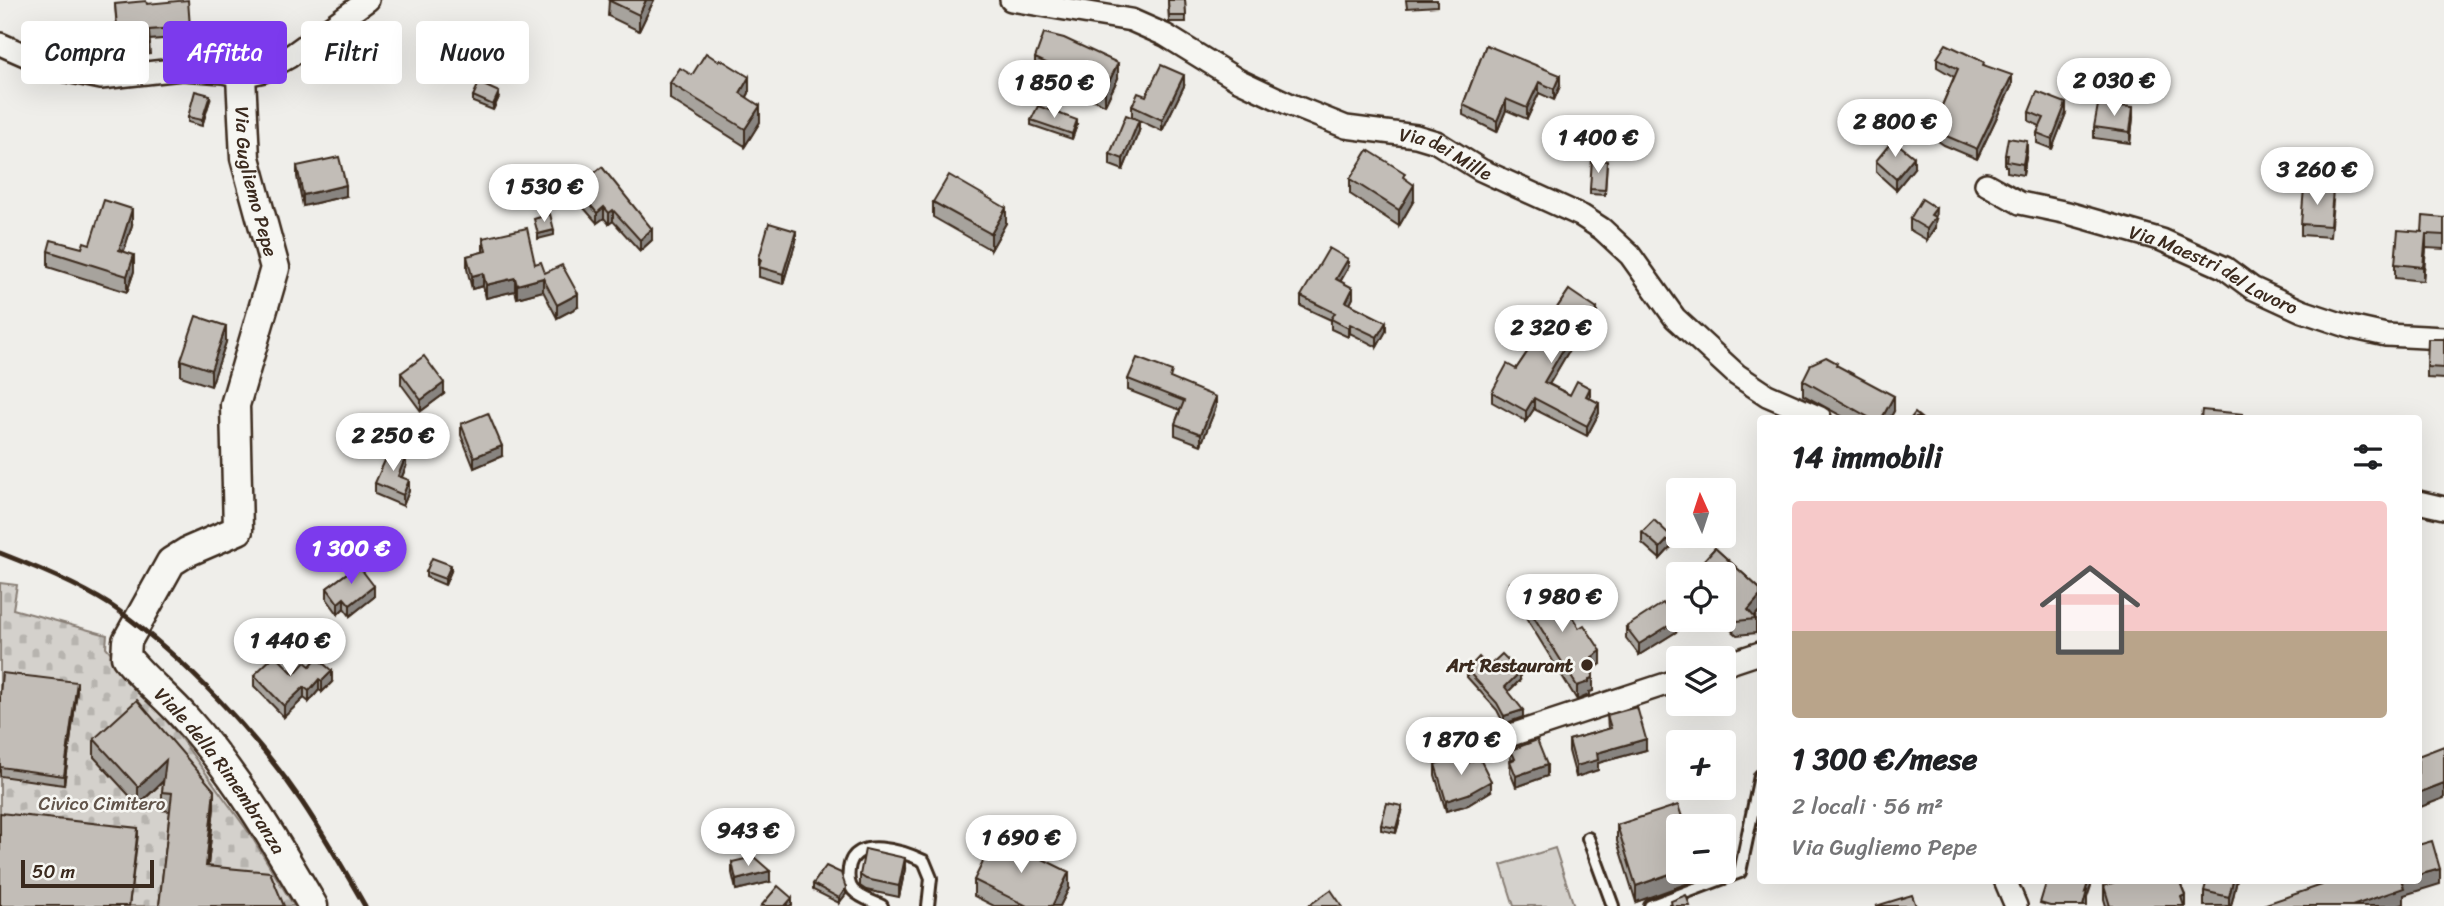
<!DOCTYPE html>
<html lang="it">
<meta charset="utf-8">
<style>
body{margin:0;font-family:Sriracha,sans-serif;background:#f2f2f2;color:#202124;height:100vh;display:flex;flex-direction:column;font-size:26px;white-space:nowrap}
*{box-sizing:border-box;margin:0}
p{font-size:23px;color:#757577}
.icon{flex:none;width:38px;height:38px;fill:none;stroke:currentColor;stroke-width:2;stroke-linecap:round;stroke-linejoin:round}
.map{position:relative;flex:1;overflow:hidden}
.panel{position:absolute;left:1757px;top:415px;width:665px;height:469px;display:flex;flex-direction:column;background:#fff;border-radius:7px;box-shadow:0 7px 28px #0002}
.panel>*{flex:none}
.guide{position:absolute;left:21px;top:21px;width:665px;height:63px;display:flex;gap:14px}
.needle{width:46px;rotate:357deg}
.buttons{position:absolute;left:1666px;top:478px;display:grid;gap:14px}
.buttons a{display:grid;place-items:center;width:70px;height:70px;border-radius:7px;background:#fff;box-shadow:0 7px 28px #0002;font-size:35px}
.scale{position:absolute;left:21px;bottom:18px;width:133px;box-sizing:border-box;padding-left:7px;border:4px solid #3b2a1e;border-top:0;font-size:19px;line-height:24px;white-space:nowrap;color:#3b2a1e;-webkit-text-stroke:5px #f6f6f2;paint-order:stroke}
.price{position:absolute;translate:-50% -60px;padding:0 16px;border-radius:24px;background:#fff;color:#222;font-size:23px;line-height:46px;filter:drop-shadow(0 2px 4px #0008)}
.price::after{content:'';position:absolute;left:50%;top:42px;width:21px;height:16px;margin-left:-10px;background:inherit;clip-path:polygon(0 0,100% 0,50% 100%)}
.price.selected{background:#7c3aed;color:#fff}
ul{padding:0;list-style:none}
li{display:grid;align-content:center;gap:14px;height:371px;padding:0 35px}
li span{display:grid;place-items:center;height:217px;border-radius:7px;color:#555}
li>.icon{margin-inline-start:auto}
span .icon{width:126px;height:126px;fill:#fffc;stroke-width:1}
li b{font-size:30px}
h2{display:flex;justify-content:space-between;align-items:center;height:84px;padding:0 35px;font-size:30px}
.pill{padding:0 24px;border-radius:7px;background:#fff;box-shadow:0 7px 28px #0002;font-size:24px;line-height:63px}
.pill.selected{background:#7c3aed;color:#fff}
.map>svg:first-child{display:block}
</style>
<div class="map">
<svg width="2444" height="906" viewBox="0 0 2444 906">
<defs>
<pattern id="cemetery-stones" width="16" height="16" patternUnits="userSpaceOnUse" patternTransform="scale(1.75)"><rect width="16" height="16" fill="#d4d1cc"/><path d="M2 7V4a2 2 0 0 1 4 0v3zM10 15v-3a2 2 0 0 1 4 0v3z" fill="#b7b4af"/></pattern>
</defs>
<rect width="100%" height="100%" fill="#efeeea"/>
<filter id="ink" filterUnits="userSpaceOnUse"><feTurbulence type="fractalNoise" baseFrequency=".0143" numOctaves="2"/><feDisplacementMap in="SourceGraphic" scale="14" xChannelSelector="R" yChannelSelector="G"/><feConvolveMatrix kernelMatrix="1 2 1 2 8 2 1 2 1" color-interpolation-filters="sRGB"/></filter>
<g filter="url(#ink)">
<polygon fill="url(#cemetery-stones)" stroke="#887e75" stroke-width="2" points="0,583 17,585 13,609 107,635 106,647 179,736 250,834 294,906 0,906"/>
<polygon fill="#d4d1cc" stroke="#887e75" stroke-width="2" points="1555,848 1574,906 1514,906 1501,865"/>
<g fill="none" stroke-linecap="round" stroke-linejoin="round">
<g stroke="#3b2a1e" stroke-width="16">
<g id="lane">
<polyline points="1588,838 1613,906"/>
<path d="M882,906C874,902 860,898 853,890C848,884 848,876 849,869C853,834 905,852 924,861L931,878L928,906"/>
<polyline points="1650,906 1740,872 1760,776"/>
</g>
</g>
<g stroke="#3b2a1e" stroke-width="26">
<g id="street">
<path id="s1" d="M1011,0L1131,20L1165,35L1238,80L1289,104L1346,127L1416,136L1436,142L1481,170L1582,216L1602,229L1630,255L1675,318L1737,375L1767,395L1820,418"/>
<polyline points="0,44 57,69 101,78 182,69 223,72 241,76 264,71 289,57 368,0"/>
<path id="s2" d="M1986,184L2020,203L2068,213L2162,240L2225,268L2252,288L2302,311L2350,327L2386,335L2444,338"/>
<polyline points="2418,502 2444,508"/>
<polyline points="1724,665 1760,653"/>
<polyline points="1496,740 1678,680"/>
<polyline points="2005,880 2016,906"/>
</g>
</g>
<g stroke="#3b2a1e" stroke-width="33">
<g id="secondary">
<path id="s3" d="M241,76L245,158L275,268L235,405L238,530L187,552L171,562L127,641L126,657C144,680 167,697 186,719C236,775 275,841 313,906"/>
</g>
</g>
<use href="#lane" stroke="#f6f6f2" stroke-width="10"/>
<use href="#street" stroke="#f6f6f2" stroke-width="21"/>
<use href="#secondary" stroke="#f6f6f2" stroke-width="28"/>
<path stroke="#3b2a1e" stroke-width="5" d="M0,553C36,567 88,588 119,611C185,659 256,734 302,802C324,835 345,871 365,906"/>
</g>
<g fill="#a7a39d" stroke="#3b2a1e" stroke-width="2">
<polygon points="609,0 654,0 639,31 608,16"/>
<polygon points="1168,0 1185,0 1186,22 1169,22"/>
<polygon points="1406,0 1437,0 1437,6 1407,8"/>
<polygon points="115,4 147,4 190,27 190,37 149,40 150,54 119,57"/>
<polygon points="503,35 503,46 499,63 487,60 483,73 468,69 468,58"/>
<polygon points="1486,45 1560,86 1554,100 1539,93 1527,119 1506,110 1497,132 1463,115 1463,105"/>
<polygon points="1035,58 1118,78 1105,105 1035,73"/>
<polygon points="1937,58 1984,65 2012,85 1977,159 1944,145 1928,134 1928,124 1941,108 1954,77 1937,67"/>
<polygon points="692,75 749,93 747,97 760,122 745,146 670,99 670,83"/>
<polygon points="1184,86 1162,131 1132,117 1132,106"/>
<polygon points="473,96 499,97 493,110 473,102"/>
<polygon points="210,100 202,126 188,122 188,117"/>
<polygon points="2029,112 2066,113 2052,149 2037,143 2037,133 2040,126 2029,121"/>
<polygon points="2133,118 2130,143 2094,138 2094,127"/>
<polygon points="1031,120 1077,125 1072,139 1031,125"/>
<polygon points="1139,131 1123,170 1110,165 1110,154"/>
<polygon points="2027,152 2023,175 2007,172 2007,166 2005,166 2005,155"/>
<polygon points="1607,161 1605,195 1590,194 1590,189"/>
<polygon points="1876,161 1914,168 1896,190 1876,172"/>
<polygon points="297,166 346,196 303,206 297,177"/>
<polygon points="602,167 652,240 640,251 613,221 609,224 604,218 597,223 576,199 576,188"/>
<polygon points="1350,179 1405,179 1414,200 1399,226 1350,194"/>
<polygon points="2333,201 2330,237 2301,235 2301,224"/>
<polygon points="933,202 1006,223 991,250 933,217"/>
<polygon points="2444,218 2444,249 2426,248 2423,281 2395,278 2395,264 2422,232"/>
<polygon points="1910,219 1936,219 1935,221 1935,228 1927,240 1910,230"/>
<polygon points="132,225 123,252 134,271 127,292 48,267 48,251 82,248"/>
<polygon points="483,238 535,264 578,307 557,318 543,291 517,298 515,291 486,298 483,286 472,289 467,269 467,256 483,252"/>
<polygon points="796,241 783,284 759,277 759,258"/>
<polygon points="1348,268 1340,282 1353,298 1350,304 1386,331 1377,347 1350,333 1348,337 1331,329 1331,320 1301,306 1301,296"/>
<polygon points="1569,290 1597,320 1580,346 1574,342 1549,384 1570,395 1590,398 1599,413 1587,436 1534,409 1526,421 1492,402 1492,392 1516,369"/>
<polygon points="2444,339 2444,379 2427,378 2427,367"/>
<polygon points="226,342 211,386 181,376 181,360"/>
<polygon points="401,373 444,394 421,411 401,384"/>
<polygon points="1128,379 1172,379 1216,407 1201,445 1175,435 1175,424 1180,410 1128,390"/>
<polygon points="1803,380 1894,411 1890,418 1845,418 1803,395"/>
<polygon points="461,424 502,456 474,468 461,435"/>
<polygon points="406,467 402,477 409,491 403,506 375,494 375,483"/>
<polygon points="1642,532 1671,547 1660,559 1642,543"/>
<polygon points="1715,548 1760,589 1760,610 1755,617 1756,619 1756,633 1737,635 1720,620 1724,620 1724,574 1696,574 1696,569"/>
<polygon points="363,560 360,568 374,597 350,616 344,608 338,614 327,599 327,588 351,570 344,567 344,562"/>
<polygon points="451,571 445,585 426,577 426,572"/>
<polygon points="1509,583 1552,613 1579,628 1601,664 1593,670 1593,691 1589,692 1589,695 1577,700 1522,611 1518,614 1509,597"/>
<polygon points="1626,627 1676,632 1639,655 1626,638"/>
<polygon points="1488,667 1520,680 1508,691 1523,717 1504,724 1497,710 1467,677 1467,670"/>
<polygon points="294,674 332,682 322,692 319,690 309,702 304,698 284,717 254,686 254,675"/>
<polygon points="77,691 64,785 0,776 0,695"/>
<polygon points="1607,715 1646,750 1598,763 1598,770 1576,777 1569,751 1569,740 1608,729"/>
<polygon points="94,739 214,807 208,866 159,906 170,811 162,810 162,792 164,781 138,805 94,757"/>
<polygon points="1511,750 1547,776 1516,787 1510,772"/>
<polygon points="1435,764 1463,766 1491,791 1468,805 1446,811 1435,775"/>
<polygon points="1402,812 1396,833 1381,830 1381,825"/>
<polygon points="1617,825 1697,872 1697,880 1636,902 1617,841"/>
<polygon points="732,862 770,882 736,890 732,873"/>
<polygon points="905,869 899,897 866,890 860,886 860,875"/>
<polygon points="974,880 1069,888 1060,906 994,906 974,896"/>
<polygon points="2237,880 2231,906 2204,906 2204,891"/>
<polygon points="813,884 846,894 839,903 813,890"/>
<polygon points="2104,886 2185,906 2106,906 2104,899"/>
</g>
<g fill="#888480" stroke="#3b2a1e" stroke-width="2">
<polygon points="646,0 654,0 639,31 639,15"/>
<polygon points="503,35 503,46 499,63 499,52"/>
<polygon points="487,49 487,60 483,73 483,62"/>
<polygon points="1118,63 1118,78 1105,105 1105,90"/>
<polygon points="1184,75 1184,86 1162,131 1162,120"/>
<polygon points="1560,75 1560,86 1554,100 1554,89"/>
<polygon points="2012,75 2012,85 1977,159 1977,149"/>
<polygon points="749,77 749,93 740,109 740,93"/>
<polygon points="1539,82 1539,93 1527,119 1527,108"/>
<polygon points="499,92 499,97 493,110 493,105"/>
<polygon points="210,95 210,100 202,126 202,120"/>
<polygon points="1506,99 1506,110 1497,132 1497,121"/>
<polygon points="2066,103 2066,113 2052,149 2052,139"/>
<polygon points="760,106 760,122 745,146 745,129"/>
<polygon points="2133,107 2133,118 2130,143 2130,132"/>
<polygon points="1077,120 1077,125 1072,139 1072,134"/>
<polygon points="1139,120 1139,131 1123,170 1123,159"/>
<polygon points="2027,141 2027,152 2023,175 2023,164"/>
<polygon points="1914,157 1914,168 1896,190 1896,179"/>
<polygon points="346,185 346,196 303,206 303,195"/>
<polygon points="1414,185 1414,200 1399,226 1399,210"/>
<polygon points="604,207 604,218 597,223 597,213"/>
<polygon points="1006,208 1006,223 991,250 991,234"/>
<polygon points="1936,208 1935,228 1927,240 1927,229 1931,215"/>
<polygon points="132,209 132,225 119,267 119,250"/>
<polygon points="613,210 613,221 609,224 609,213"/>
<polygon points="652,229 652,240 640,251 640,240"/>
<polygon points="554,230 554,235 538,239 538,234"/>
<polygon points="796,231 796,241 783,284 783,274"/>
<polygon points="2426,234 2426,248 2423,281 2423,267"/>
<polygon points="134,255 134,271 127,292 127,276"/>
<polygon points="1348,259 1348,268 1336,289 1336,279"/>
<polygon points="483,273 483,286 472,289 472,276"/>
<polygon points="515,278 515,291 486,298 486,285"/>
<polygon points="543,278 543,291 517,298 517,285"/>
<polygon points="1353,288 1353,298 1346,312 1346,302"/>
<polygon points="578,294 578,307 557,318 557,305"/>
<polygon points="1597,309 1597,320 1580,346 1580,335"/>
<polygon points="1386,322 1386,331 1377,347 1377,337"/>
<polygon points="1350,324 1350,333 1348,337 1348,328"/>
<polygon points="226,326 226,342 211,386 211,370"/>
<polygon points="1574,331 1574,342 1544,393 1544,382"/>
<polygon points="444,383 444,394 421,411 421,400"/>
<polygon points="1590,388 1590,399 1586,396"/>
<polygon points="1894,396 1894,411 1890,418 1882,418"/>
<polygon points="1216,397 1216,407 1201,445 1201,434"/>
<polygon points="1534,398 1534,409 1526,421 1526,411"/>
<polygon points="1599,403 1599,413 1587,436 1587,426"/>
<polygon points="502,446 502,456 474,468 474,457"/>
<polygon points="406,456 406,467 398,486 398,476"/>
<polygon points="409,480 409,491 403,506 403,495"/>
<polygon points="1671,536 1671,547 1660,559 1660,548"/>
<polygon points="451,565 451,571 445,585 445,579"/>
<polygon points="374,586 374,597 350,616 350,605"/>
<polygon points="1760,596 1760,610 1752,619 1748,610"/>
<polygon points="344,598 344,608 338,614 338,603"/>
<polygon points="1522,598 1522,611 1518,614 1518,601"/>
<polygon points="1676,621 1676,632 1639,655 1639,644"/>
<polygon points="1601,651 1601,664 1592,670 1592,657"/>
<polygon points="332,671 332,682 322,692 322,681"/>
<polygon points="1520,672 1520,680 1505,695 1505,687"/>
<polygon points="1593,678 1593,691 1589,692 1589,695 1577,700 1577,686 1589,679"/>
<polygon points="319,679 319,690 309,702 309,691"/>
<polygon points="77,682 77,691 64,785 64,776"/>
<polygon points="304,687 304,698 284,717 284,706"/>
<polygon points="1523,710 1523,717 1504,724 1504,716"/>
<polygon points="1646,739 1646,750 1598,763 1598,770 1576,777 1576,766 1597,753"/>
<polygon points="166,760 166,778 138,805 138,787"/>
<polygon points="1547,765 1547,776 1516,787 1516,776"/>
<polygon points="1491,781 1491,791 1468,805 1446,811 1446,801"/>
<polygon points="2444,783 2444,798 2418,808 2418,793"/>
<polygon points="214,790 214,807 206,884 206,866"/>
<polygon points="1402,806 1402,812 1396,833 1396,828"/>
<polygon points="138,828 138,835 129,906"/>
<polygon points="905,858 905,869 899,897 899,886"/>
<polygon points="2440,869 2440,884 2404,895 2404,904 2398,906 2352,906 2401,880 2418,880 2418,875"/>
<polygon points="770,871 770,882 736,890 736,880"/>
<polygon points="1678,871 1678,872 1697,872 1697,880 1636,902 1636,886"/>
<polygon points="1069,872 1069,888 1060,906 1052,906"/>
<polygon points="2089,880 2093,880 2087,898 2087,906 2083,906 2085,892"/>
<polygon points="2233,880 2237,880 2231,906 2229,906 2229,897"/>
<polygon points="846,888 846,894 839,903 839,898"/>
<polygon points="2185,895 2185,906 2181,906 2181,897"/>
<polygon points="792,898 792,906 785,906"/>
</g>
<g fill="#c2bdb7" stroke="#3b2a1e" stroke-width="2">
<polygon points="188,0 190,27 149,30 150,44 119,47 115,4 146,1 147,4"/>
<polygon points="608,0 646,0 639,15"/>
<polygon points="1168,0 1185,0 1186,16 1169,16"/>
<polygon points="477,27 503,35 499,52 487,49 483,62 468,58"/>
<polygon points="1044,33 1064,38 1118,63 1105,90 1035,58"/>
<polygon points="1946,44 1984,62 1983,65 2012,75 1977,149 1944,135 1928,124 1938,107 1941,108 1958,69 1937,58"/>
<polygon points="1486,45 1560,75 1554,89 1539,82 1527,108 1506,99 1497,121 1463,105"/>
<polygon points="706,53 718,61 720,59 749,77 740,93 760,106 745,129 670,83 680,68 692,75"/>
<polygon points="1161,65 1184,75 1162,120 1132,106 1138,93 1146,96"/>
<polygon points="479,83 499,92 493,105 473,96"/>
<polygon points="195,91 210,95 202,120 188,117"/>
<polygon points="2037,92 2066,103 2052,139 2037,133 2044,118 2029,112"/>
<polygon points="2098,105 2133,107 2130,132 2094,127"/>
<polygon points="1038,106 1077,120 1072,134 1031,120"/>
<polygon points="1126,115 1139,120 1123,159 1110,154"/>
<polygon points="2008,138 2027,141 2023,164 2007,161 2008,155 2005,155"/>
<polygon points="1893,140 1914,157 1896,179 1876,161"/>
<polygon points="1368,150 1405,173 1403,177 1414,185 1399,210 1350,179"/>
<polygon points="339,157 346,185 303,195 297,166"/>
<polygon points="1592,159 1607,161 1605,190 1590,189"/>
<polygon points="602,167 652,229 640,240 613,210 609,213 604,207 597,213 576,188"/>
<polygon points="949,175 1006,208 991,234 933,202"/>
<polygon points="2304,188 2333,190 2330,226 2301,224"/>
<polygon points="1922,199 1936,208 1931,215 1935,217 1927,229 1910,219"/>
<polygon points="104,200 132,209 119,250 134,255 127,276 48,251 51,240 82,248 84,242 90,244"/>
<polygon points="550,214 554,230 538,234 534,219"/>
<polygon points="2423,216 2444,218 2444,235 2426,234 2423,267 2395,264 2398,230 2422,232"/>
<polygon points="769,223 796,231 783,274 759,267 761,259 759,258"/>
<polygon points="527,228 535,264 541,262 545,273 562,265 578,294 557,305 543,278 517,285 515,278 486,285 483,273 472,276 467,256 486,251 483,238"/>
<polygon points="1329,248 1348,259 1336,279 1353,288 1346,302 1386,322 1377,337 1350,324 1348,328 1331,319 1335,313 1301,296"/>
<polygon points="1569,290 1597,309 1580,335 1574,331 1544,382 1570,395 1577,381 1590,388 1586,396 1599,403 1587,426 1534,398 1526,411 1492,392 1507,364 1516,369"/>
<polygon points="196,316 226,326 211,370 181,360"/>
<polygon points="2428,339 2444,339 2444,368 2427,367"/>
<polygon points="424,356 444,383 421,400 401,373"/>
<polygon points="1826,357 1837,363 1836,365 1894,396 1882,418 1870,418 1803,380 1811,364"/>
<polygon points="1137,358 1172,371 1170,378 1216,397 1201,434 1175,424 1184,401 1128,379"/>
<polygon points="2202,410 2243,414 2243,418 2201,418"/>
<polygon points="488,413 502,446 474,457 461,424"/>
<polygon points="1915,413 1921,418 1911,418"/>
<polygon points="390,449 406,456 398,476 409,480 403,495 375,483"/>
<polygon points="1654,520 1671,536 1660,548 1642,532"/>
<polygon points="1715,548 1760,589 1760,596 1748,610 1756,619 1737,621 1724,609 1724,574 1702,574 1696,569"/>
<polygon points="349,549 363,554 358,566 358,565 356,567 344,562"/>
<polygon points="432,558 451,565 445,579 426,572"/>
<polygon points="358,565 374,586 350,605 344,598 338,603 327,588"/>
<polygon points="1521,579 1531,591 1524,597 1536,589 1552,613 1565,605 1579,628 1584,625 1601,651 1592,657 1593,678 1589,679 1589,682 1577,686 1522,598 1518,601 1509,583"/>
<polygon points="1663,603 1676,621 1639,644 1626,627"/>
<polygon points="1502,654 1520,672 1505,687 1523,710 1504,716 1497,703 1467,670 1479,657 1488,667"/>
<polygon points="275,655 294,674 305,662 310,666 317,658 332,671 322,681 319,679 309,691 304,687 284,706 254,675"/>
<polygon points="2,673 77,682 64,776 0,767 0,695"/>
<polygon points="137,700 214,790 206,866 270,872 284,906 159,906 172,793 162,792 166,760 138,787 94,739"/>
<polygon points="1637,707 1646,739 1597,753 1598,760 1576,766 1569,740 1611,728 1607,715"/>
<polygon points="1537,740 1547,765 1516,776 1510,761 1515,759 1511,750"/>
<polygon points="2444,746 2444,783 2418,793 2418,756"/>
<polygon points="1461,756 1463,766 1479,757 1491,781 1468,794 1446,801 1435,764"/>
<polygon points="1387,803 1402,806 1396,828 1381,825"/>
<polygon points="1678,805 1685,826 1678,826 1678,871 1636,886 1617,825"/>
<polygon points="0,813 138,828 129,906 0,906"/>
<polygon points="996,836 1069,872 1052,906 1027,906 974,880"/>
<polygon points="2432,841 2440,869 2418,875 2418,845"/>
<polygon points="865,849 905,858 899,886 866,879 860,875"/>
<polygon points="754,857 770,871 736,880 732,862"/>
<polygon points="826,866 841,873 846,888 839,898 813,884"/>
<polygon points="2047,880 2089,880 2085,892 2087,891 2083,906 2050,906 2040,903"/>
<polygon points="2120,880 2179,880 2185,895 2181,897 2184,906 2110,906 2104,886"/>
<polygon points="2207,880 2233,880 2229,897 2204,891"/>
<polygon points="2323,880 2401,880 2404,888 2352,906 2260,906 2322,885"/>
<polygon points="778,886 792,898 785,906 761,906"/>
<polygon points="1331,890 1342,906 1308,906"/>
<polygon points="1686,895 1690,906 1672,906 1671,901"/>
<polygon points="1912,895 1916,906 1876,906"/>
</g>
</g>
<circle fill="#3b2a1e" stroke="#f6f6f2" stroke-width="2.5" cx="1587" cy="665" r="7"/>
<g text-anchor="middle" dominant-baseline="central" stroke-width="5" stroke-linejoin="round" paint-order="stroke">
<g font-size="19" fill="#3b2a1e" stroke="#f6f6f2">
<text stroke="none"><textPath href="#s1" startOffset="467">Via dei Mille</textPath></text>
<text stroke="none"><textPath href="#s3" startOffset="107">Via Gugliemo Pepe</textPath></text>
<text stroke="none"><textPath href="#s2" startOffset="245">Via Maestri del Lavoro</textPath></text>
<text stroke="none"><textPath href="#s3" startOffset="793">Viale della Rimembranza</textPath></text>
</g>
<g font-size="19" font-weight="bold" fill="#3b2a1e" stroke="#f6f6f2" text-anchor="end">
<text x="1573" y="665">Art Restaurant</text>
</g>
<g font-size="19" fill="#61544a" stroke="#f6f6f2">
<text x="102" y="803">Civico Cimitero</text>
</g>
</g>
</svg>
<div class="buttons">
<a><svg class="needle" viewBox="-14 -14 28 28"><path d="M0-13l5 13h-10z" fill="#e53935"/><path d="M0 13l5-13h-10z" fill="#757577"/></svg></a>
<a><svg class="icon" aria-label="locate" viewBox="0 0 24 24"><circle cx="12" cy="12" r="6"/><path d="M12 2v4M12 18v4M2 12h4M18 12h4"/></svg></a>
<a><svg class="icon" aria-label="layers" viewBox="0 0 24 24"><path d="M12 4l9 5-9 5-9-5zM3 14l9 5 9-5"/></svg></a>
<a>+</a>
<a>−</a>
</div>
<div class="scale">50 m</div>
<b class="price" style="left:2114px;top:118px">2 030 €</b>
<b class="price" style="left:1054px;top:120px">1 850 €</b>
<b class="price" style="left:1895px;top:159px">2 800 €</b>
<b class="price" style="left:1598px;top:175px">1 400 €</b>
<b class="price" style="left:2317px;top:207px">3 260 €</b>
<b class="price" style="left:544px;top:224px">1 530 €</b>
<b class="price" style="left:1551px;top:365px">2 320 €</b>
<b class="price" style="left:393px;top:473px">2 250 €</b>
<b class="price selected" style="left:351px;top:586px">1 300 €</b>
<b class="price" style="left:1562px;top:634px">1 980 €</b>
<b class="price" style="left:290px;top:678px">1 440 €</b>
<b class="price" style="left:1461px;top:777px">1 870 €</b>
<b class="price" style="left:748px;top:868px">943 €</b>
<b class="price" style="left:1021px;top:875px">1 690 €</b>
<div class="guide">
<a class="pill">Compra</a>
<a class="pill selected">Affitta</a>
<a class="pill">Filtri</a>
<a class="pill">Nuovo</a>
</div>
<section class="panel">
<h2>14 immobili<svg class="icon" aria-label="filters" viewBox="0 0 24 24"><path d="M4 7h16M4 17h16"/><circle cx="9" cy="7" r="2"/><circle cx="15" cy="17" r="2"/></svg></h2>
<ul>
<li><span style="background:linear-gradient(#f6c9c9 60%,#b9a48a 0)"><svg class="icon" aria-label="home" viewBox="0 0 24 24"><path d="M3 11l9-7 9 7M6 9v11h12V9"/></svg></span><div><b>1 300 €/mese</b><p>2 locali · 56 m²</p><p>Via Gugliemo Pepe</p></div></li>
</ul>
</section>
</div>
